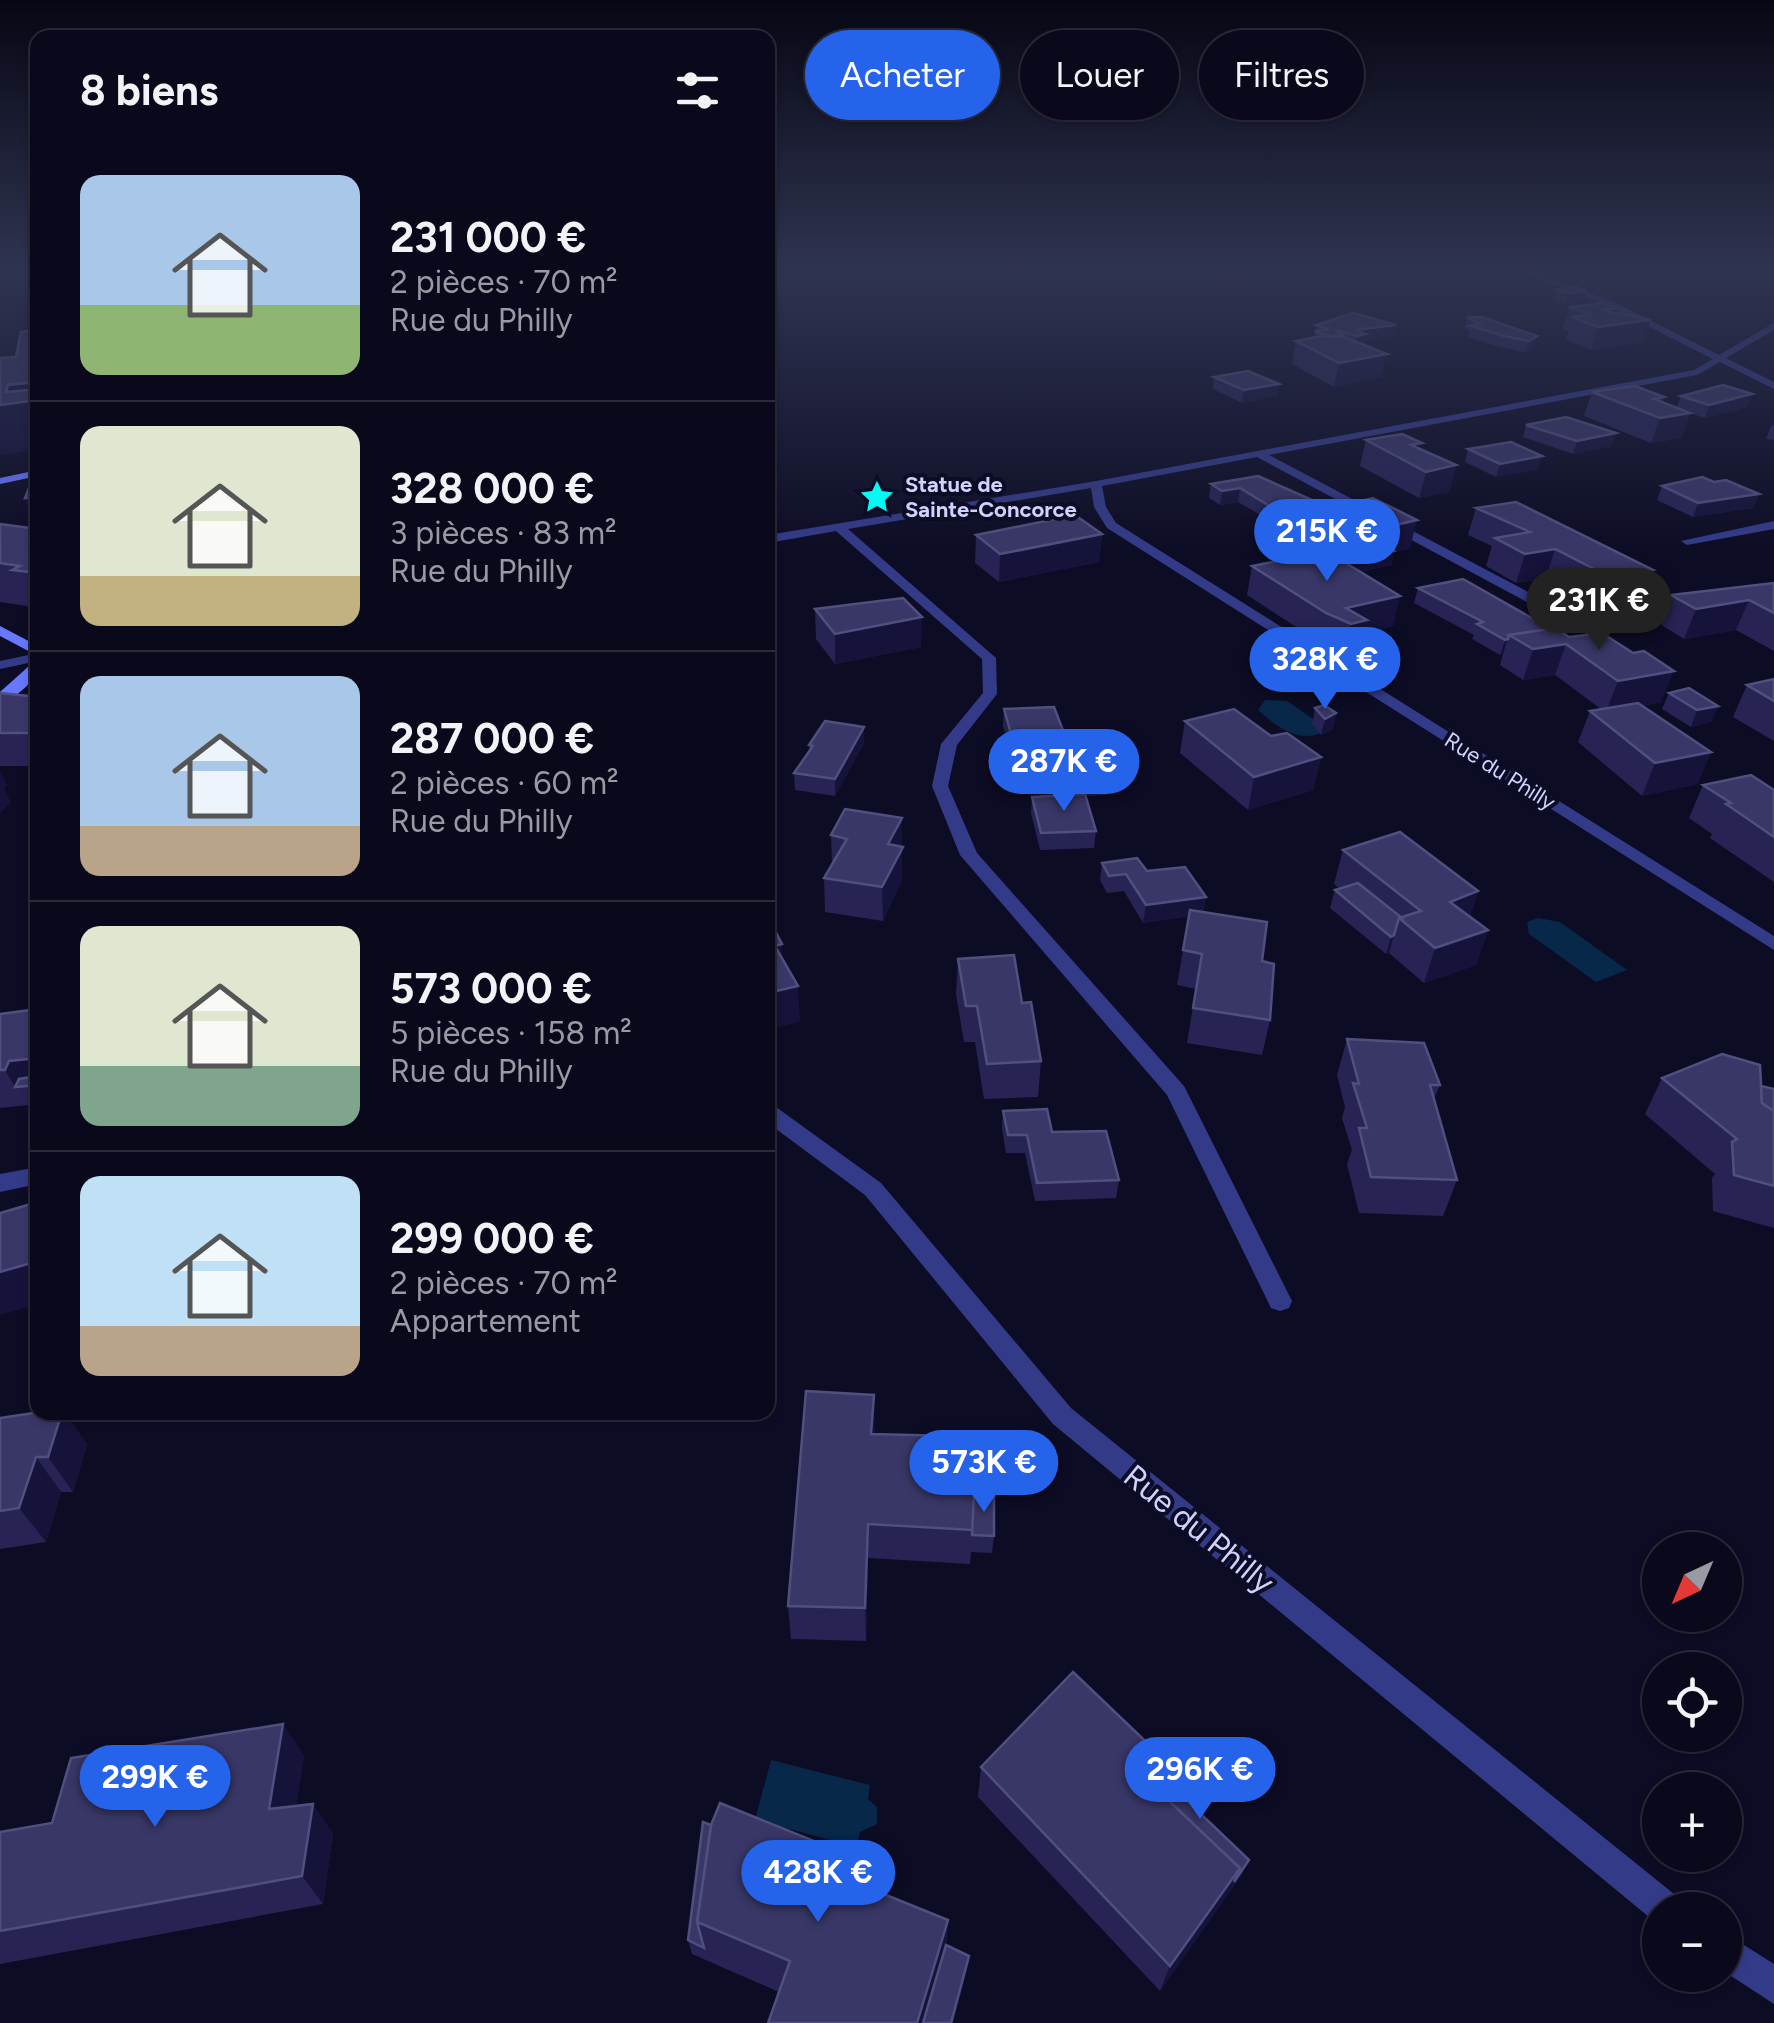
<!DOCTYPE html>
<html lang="fr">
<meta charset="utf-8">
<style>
body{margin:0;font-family:Figtree,sans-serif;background:#131225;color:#f1f3f6;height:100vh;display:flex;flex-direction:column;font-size:38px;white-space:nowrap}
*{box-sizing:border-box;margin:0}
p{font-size:32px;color:#999aa3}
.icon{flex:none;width:55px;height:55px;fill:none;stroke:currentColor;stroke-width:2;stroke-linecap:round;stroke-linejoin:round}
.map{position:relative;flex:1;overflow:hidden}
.sheet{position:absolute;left:30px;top:30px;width:745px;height:1390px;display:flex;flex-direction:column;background:#0a091c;border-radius:20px;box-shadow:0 2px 8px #0004,0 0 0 2px #2a2a3b}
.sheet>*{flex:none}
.top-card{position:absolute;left:805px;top:30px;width:818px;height:90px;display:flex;gap:20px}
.needle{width:65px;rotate:224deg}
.fabs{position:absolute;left:1642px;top:1532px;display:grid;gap:20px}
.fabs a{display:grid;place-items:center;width:100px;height:100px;border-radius:50%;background:#0a091c;box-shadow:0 2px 8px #0004,0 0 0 2px #2a2a3b;font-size:50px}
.price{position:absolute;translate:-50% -85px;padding:0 22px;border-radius:35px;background:#2563eb;color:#fff;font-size:32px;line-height:65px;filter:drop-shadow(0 2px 5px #0008)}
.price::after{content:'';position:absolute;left:50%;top:60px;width:30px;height:22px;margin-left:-15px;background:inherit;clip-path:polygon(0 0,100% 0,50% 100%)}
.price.on{background:#222;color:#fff}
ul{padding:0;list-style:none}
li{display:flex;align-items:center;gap:30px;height:250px;padding:0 50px}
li+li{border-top:2px solid #2a2a3b}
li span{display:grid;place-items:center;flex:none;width:280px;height:200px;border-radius:20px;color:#555}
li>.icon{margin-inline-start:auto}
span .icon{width:120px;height:120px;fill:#fffc;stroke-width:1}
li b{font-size:42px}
h2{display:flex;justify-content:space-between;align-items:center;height:120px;padding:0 50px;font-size:42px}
.tag{padding:0 35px;border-radius:45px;background:#0a091c;box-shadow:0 2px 8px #0004,0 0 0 2px #2a2a3b;font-size:35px;line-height:90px}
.tag.on{background:#2563eb;color:#fff}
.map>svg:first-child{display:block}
</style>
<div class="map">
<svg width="1774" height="2023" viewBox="0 0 1774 2023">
<rect width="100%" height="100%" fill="#0d0c25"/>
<g fill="#072849">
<path d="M1265,700L1287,701L1323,726V732C1298,744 1276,726 1258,710Z"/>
<polygon points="1538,918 1560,922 1627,970 1596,982 1529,934 1527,922"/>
<polygon points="771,1760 870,1785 868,1799 877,1807 877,1824 860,1832 857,1847 755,1820"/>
</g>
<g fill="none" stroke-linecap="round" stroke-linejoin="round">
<g fill="#333b88" fill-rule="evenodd">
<polygon points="1513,269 1525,269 1612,301 1719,355 1774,323 1774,330 1726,358 1774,382 1774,389 1720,362 1697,375 1269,455 1604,632 1604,638 1594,638 1257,457 1102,486 1106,507 1116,523 1774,936 1774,950 1107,528 1094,507 1091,488 848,529 996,658 997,694 957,745 948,786 977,853 1184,1086 1292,1301 1289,1308 1280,1311 1271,1308 1167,1095 960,855 932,786 941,744 983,693 982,659 836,531 768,543 768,535 1096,481 1694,370 1713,359 1606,305"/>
<polygon points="1774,521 1774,529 1687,545 1681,541"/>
<polygon points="38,653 38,661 0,669 0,661"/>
<polygon points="768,1104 776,1107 881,1183 1071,1408 1679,1898 1684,1910 1660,1910 1660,1924 1655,1922 1053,1424 865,1195 768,1123"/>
<polygon points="38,1167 38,1184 0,1192 0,1174"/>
<polygon points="1725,1933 1774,1964 1774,2004 1725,1972"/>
</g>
<g fill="#6778ff" fill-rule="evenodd">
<polygon points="38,470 38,476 0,484 0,478"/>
<polygon points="0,626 38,646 38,656 0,636"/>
<path d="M38,658C38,681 20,695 0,703V692Z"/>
</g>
</g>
<g fill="#272455">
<polygon points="1213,269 1246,269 1235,274"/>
<polygon points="1351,269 1393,269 1388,273"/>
<polygon points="1556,290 1586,291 1583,302 1565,304 1553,301"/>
<polygon points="1569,307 1615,312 1643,342 1591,350 1566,340 1568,331 1562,329"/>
<polygon points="1467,317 1537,336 1533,347 1525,352 1500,347 1468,337 1470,331 1464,328"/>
<polygon points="1316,325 1393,336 1365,340 1364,345 1382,377 1334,387 1292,364 1296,341 1314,338"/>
<polygon points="1214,377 1279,384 1277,396 1242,403 1213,389"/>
<polygon points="1592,392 1664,397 1662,402 1677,407 1681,396 1752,394 1747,407 1705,418 1690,413 1681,438 1651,443 1584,416"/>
<polygon points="1526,425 1612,446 1573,454 1523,437"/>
<polygon points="1774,425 1774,440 1766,439 1771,426"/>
<polygon points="1366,440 1420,449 1456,465 1449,492 1419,498 1360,466"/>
<polygon points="1468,449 1538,469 1496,477 1465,462"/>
<polygon points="1258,476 1310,499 1308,512 1410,548 1394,552 1391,565 1361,572 1393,626 1365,632 1360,651 1344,654 1319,642 1247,595 1252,566 1311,554 1285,539 1288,525 1303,526 1306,513 1269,520 1238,502 1220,505 1209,498 1211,484"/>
<polygon points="1714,482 1759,494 1753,508 1693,517 1657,500 1662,486"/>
<polygon points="1476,508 1649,579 1650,598 1600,607 1546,578 1516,583 1486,566 1492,546 1468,535"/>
<polygon points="0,524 38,529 38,613 30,612 27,606 0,602"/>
<polygon points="1102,534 1099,562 999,582 975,563 976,535"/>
<polygon points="1463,579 1661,702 1642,706 1711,752 1697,784 1642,796 1578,742 1590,711 1601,709 1555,675 1523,680 1500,665 1503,654 1500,655 1472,639 1474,635 1414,603 1418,588"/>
<polygon points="1774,583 1774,651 1736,630 1684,639 1660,624 1671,595"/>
<polygon points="815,609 921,647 835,664 816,639"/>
<polygon points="1774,679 1774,741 1733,717 1747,685"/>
<polygon points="0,693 38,697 38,766 0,766"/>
<polygon points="1669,693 1718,706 1711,722 1691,727 1662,709"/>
<polygon points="1315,708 1336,713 1333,729 1321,735 1312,724"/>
<polygon points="1004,709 1066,738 1065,747 1109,778 1107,795 1085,796 1096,831 1094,848 1040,850 1031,813 1032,797 1055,796 1044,764 1045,755 1012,758 1003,726"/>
<polygon points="1185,721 1271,736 1321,757 1313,790 1248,810 1180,753"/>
<polygon points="864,727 864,743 835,796 795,790 794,773 809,752 809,745"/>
<polygon points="1703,785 1774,790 1774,882 1710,838 1712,834 1689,818"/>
<polygon points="902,818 902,880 883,921 825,912 824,878 832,865 831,835"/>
<polygon points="1343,850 1478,891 1470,916 1488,930 1476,965 1424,983 1389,953 1386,954 1330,908 1335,890 1340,889 1334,884"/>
<polygon points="1102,863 1147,871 1206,897 1203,912 1262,961 1270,1020 1262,1055 1187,1043 1196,989 1177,985 1189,916 1143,923 1124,891 1107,893 1100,880"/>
<polygon points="958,959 1022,1003 1041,1061 1038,1097 984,1099 975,1042 964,1042 956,994"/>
<polygon points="38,1009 38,1104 0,1108 0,1014"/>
<polygon points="1347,1039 1440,1085 1434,1099 1457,1180 1443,1216 1359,1213 1347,1164 1352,1150 1342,1118 1345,1107 1337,1075"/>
<polygon points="1662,1078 1761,1086 1774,1089 1774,1228 1713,1211 1712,1178 1715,1174 1645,1114"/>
<polygon points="1003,1111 1052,1132 1119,1180 1116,1198 1035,1201 1025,1153 1006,1153 1002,1129"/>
<polygon points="0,1418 87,1444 73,1492 61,1492 46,1542 0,1549"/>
<polygon points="874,1434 974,1493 994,1536 992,1553 971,1552 970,1564 868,1558 866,1641 791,1639 788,1606"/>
<polygon points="304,1755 296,1806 333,1833 323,1904 0,1964 0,1832 52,1823"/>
<polygon points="1163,1758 1158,1773 1249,1860 1242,1874 1160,1991 978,1797 981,1767"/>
<polygon points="703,1822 948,1920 946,1945 967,1969 953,2023 768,2023 779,1992 692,1954 688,1940"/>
</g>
<g fill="#15133a">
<polygon points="1586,291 1583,302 1565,304 1568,293"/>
<polygon points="1617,308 1611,325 1651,320 1643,342 1591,350 1602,310"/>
<polygon points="1396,325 1393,336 1365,340 1364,345 1354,348 1357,336 1355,330"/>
<polygon points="1537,336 1533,347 1525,352 1529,341"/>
<polygon points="1387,354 1382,377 1334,387 1339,363"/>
<polygon points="38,364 38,449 0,455 0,404 8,385"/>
<polygon points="1279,384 1277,396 1242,403 1244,390"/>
<polygon points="1752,394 1747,407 1705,418 1709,405"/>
<polygon points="1690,413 1681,438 1651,443 1660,418"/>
<polygon points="1616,433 1612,446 1573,454 1577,441"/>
<polygon points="1542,456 1538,469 1496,477 1500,464"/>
<polygon points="1456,465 1449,492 1419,498 1426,472"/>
<polygon points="1240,488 1238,502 1220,505 1222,491"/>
<polygon points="1759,494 1753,508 1693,517 1698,503"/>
<polygon points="38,497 38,525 36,526 25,498"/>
<polygon points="1310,499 1307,513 1269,520 1271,507"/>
<polygon points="1417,520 1410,548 1394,552 1391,565 1348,575 1352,561 1344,557 1349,536"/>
<polygon points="1102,534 1099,562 999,582 1000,554"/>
<polygon points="1555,549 1546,578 1516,583 1525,554"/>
<polygon points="1653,570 1647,585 1656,583 1650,598 1600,607 1610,577"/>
<polygon points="1400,596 1393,626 1365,632 1360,651 1344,654 1351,624 1346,608"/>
<polygon points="1749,600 1736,630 1684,639 1696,609"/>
<polygon points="922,617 921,647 835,664 835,634"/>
<polygon points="1508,639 1503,654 1500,655 1505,640"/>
<polygon points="1566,644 1555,675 1523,680 1533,649"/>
<polygon points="1674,671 1661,702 1606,712 1618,681"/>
<polygon points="1718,706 1711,722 1691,727 1697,710"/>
<polygon points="1336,713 1333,729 1321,735 1325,719"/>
<polygon points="864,727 864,743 835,796 835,779"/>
<polygon points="1711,752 1697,784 1642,796 1655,763"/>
<polygon points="1321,757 1313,790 1248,810 1254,777"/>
<polygon points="0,771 7,785 4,788 11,803 0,813"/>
<polygon points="902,818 902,880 883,921 882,887 888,844"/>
<polygon points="1478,891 1467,926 1450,902"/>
<polygon points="1206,897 1202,914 1143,923 1146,905"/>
<polygon points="1488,930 1476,965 1424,983 1435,948"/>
<polygon points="1394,935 1389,953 1386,954 1391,937"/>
<polygon points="782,944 784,979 775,946"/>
<polygon points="798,986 800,1022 768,1029 768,993"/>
<polygon points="38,1058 38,1085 15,1087 5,1070 9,1061"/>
<polygon points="38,1261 38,1304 0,1315 0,1272"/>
<polygon points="874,1395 875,1431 872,1469 871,1434"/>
<polygon points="62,1412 65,1412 87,1444 73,1492 48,1457"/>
<polygon points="36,1457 61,1492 46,1542 19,1508"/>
<polygon points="868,1524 868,1558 866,1641 865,1608"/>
<polygon points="283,1724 304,1755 291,1839 269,1809"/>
<polygon points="1163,1758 1153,1788 1144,1776"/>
<polygon points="313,1804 333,1833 323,1904 302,1876"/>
<polygon points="856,1858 857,1899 849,1880"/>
<polygon points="1249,1860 1242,1874 1160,1991 1170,1966 1240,1868"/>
<polygon points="948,1920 944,1958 926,2023 917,2023"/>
<polygon points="969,1956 967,1969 953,2023 951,2023"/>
</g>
<g fill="#393767" stroke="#514f7f" stroke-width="2.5">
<polygon points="1576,287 1586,291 1568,293 1556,290"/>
<polygon points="1602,303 1617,308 1602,310 1651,320 1598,327 1572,317 1591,315 1569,307"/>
<polygon points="1353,313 1396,325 1355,330 1366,334 1357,336 1335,330 1343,335 1331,337 1315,331 1329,329 1316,325"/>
<polygon points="1467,317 1482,317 1537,336 1529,341 1504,336 1471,326 1480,324"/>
<polygon points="38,330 38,364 36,382 8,385 6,392 38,389 38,400 0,405 0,358 16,357 21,332"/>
<polygon points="1321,336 1344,337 1387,354 1339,363 1296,341"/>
<polygon points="1248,371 1279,384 1244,390 1214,377"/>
<polygon points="1723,385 1752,394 1709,405 1681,396"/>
<polygon points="1635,386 1664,397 1654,399 1690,413 1660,418 1592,392"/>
<polygon points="1566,417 1616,433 1577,441 1526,425"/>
<polygon points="1402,434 1422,443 1411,445 1456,465 1426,472 1366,440"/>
<polygon points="1511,442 1542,456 1500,464 1468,449"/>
<polygon points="38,476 38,497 25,498 33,477"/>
<polygon points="1258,476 1310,499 1271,507 1240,488 1222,491 1211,484"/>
<polygon points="1702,477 1714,482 1726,480 1759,494 1698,503 1662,486"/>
<polygon points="1373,498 1417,520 1349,536 1306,513"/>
<polygon points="1516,502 1653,570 1610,577 1555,549 1525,554 1495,538 1530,532 1476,508"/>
<polygon points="1075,515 1102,534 1000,554 976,535"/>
<polygon points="1298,523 1346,549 1378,542 1394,551 1352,561 1288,525"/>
<polygon points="0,524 38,529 38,573 12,570 20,566 0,563"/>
<polygon points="1326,551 1400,596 1346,608 1367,620 1351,624 1326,613 1252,566"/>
<polygon points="1463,579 1551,629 1509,635 1508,639 1505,640 1477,624 1483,622 1418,588"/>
<polygon points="1774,583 1774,613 1749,600 1696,609 1671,595"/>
<polygon points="903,598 922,617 835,634 815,609"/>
<polygon points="1555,628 1569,637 1602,633 1633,653 1644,651 1674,671 1618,681 1566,644 1533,649 1509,635"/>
<polygon points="1774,679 1774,701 1747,685"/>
<polygon points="1689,688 1718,706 1697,710 1669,693"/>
<polygon points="0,693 38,697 38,733 0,733"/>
<polygon points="1638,703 1711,752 1655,763 1590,711"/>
<polygon points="1324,705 1336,713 1325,719 1315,708"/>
<polygon points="1054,707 1066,738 1013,741 1004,709"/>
<polygon points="1234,709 1271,736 1287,733 1321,757 1254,777 1185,721"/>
<polygon points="825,721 864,727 835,779 794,773 813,746 809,745"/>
<polygon points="1096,745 1109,778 1057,781 1046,748"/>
<polygon points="1751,775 1774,790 1774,837 1726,804 1731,803 1703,785"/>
<polygon points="1085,794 1096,831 1041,833 1032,797"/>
<polygon points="845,809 902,818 888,844 903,847 882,887 824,878 847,839 831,835"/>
<polygon points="1400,832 1478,891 1450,902 1488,930 1435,948 1399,918 1421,911 1343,850"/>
<polygon points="1137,858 1147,871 1185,867 1206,897 1146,905 1126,874 1109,876 1102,863"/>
<polygon points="1358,883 1402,918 1399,918 1394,935 1391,937 1335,890"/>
<polygon points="1190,910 1267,922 1262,961 1274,964 1270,1020 1193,1008 1202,954 1183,950"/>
<polygon points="768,917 782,944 775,946 798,986 768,993"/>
<polygon points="1014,955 1022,1003 1031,1002 1041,1061 987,1064 977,1006 966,1006 958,959"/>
<polygon points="38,1009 38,1058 9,1061 5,1070 0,1070 0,1014"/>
<polygon points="1347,1039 1424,1043 1440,1085 1430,1085 1457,1180 1371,1177 1359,1128 1367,1128 1353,1083 1359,1084"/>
<polygon points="1722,1054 1760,1065 1762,1103 1774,1111 1774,1186 1734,1175 1732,1142 1737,1139 1662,1078"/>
<polygon points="38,1076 38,1085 15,1087 19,1079"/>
<polygon points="1761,1086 1774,1089 1774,1111 1762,1103"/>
<polygon points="1047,1109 1052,1132 1106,1131 1119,1180 1037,1183 1027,1135 1008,1135 1003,1111"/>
<polygon points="38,1202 38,1261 0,1272 0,1213"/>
<polygon points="806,1391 874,1395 871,1434 953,1436 976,1454 973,1530 868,1524 865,1608 788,1606"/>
<polygon points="40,1412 62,1412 48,1457 36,1457 19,1508 0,1511 0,1418"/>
<polygon points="974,1493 994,1493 994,1536 972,1535"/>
<polygon points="1073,1672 1163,1758 1144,1776 1240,1868 1170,1966 981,1767"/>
<polygon points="283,1724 269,1809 313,1804 302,1876 0,1931 0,1832 52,1823 71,1758"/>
<polygon points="1158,1773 1249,1860 1234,1882 1240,1868 1149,1782"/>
<polygon points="720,1803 856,1858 849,1880 948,1920 917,2023 768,2023 790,1961 697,1922 711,1825"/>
<polygon points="703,1822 711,1825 697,1922 704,1948 688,1940"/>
<polygon points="946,1945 969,1956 951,2023 923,2023"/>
</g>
<linearGradient id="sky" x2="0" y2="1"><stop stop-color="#070714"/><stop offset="0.49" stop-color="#2f3451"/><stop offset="1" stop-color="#2f3451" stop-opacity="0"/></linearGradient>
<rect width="1774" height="552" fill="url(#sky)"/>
<defs>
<g id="sight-bare" transform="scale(2.7)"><path d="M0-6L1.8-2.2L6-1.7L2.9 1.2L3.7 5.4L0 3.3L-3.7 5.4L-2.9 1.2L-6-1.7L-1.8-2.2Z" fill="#00fbf3" stroke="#0d0c25" stroke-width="2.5" paint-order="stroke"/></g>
</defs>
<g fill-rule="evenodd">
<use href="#sight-bare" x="877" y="497"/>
</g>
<g text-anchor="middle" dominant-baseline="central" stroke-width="8" stroke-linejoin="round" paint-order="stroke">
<g font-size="22" font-weight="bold" fill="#d0d1ff" stroke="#0d0c25" text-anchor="start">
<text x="905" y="484">Statue de<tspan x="905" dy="25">Sainte-Concorce</tspan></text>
</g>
<g font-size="22" fill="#d0d1ff" stroke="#0d0c25">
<text transform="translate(1500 771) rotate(32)">Rue du Philly</text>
</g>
<g font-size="32" fill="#d0d1ff" stroke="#0d0c25">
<text transform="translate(1199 1529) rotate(39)">Rue du Philly</text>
</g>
</g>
</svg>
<div class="fabs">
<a><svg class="needle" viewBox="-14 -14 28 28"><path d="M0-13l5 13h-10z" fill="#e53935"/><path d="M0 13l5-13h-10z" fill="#999aa3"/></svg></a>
<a><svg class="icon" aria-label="locate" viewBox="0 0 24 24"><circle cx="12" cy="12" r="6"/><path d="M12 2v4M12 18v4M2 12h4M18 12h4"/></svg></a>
<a>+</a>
<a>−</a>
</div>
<b class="price" style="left:1327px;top:584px">215K €</b>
<b class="price on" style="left:1599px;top:653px">231K €</b>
<b class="price" style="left:1325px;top:712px">328K €</b>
<b class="price" style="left:1064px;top:814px">287K €</b>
<b class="price" style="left:984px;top:1515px">573K €</b>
<b class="price" style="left:1200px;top:1822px">296K €</b>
<b class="price" style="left:155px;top:1830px">299K €</b>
<b class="price" style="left:818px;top:1925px">428K €</b>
<div class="top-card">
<a class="tag on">Acheter</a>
<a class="tag">Louer</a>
<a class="tag">Filtres</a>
</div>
<section class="sheet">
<h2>8 biens<svg class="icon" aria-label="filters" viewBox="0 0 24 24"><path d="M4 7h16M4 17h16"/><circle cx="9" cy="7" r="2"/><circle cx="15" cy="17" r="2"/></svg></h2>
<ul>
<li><span style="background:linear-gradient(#a9c7e8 65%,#8fb573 0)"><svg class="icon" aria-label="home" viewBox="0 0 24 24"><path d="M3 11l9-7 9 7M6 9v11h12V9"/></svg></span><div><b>231 000 €</b><p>2 pièces · 70 m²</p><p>Rue du Philly</p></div></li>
<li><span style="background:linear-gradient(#dfe7d0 75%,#c2b280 0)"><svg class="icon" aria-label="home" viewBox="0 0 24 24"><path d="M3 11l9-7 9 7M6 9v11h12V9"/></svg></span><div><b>328 000 €</b><p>3 pièces · 83 m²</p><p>Rue du Philly</p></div></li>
<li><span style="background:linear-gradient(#a9c7e8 75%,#b9a48a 0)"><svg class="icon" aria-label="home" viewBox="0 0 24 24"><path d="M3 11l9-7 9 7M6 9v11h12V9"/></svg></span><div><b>287 000 €</b><p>2 pièces · 60 m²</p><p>Rue du Philly</p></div></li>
<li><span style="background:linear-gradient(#dfe7d0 70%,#7fa58c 0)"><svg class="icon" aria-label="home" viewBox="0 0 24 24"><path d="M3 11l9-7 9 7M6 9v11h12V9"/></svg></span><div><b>573 000 €</b><p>5 pièces · 158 m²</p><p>Rue du Philly</p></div></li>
<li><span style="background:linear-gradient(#bfe0f5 75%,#b9a48a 0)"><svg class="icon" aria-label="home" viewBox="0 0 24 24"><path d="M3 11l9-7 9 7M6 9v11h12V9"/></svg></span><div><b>299 000 €</b><p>2 pièces · 70 m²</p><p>Appartement</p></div></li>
</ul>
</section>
</div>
